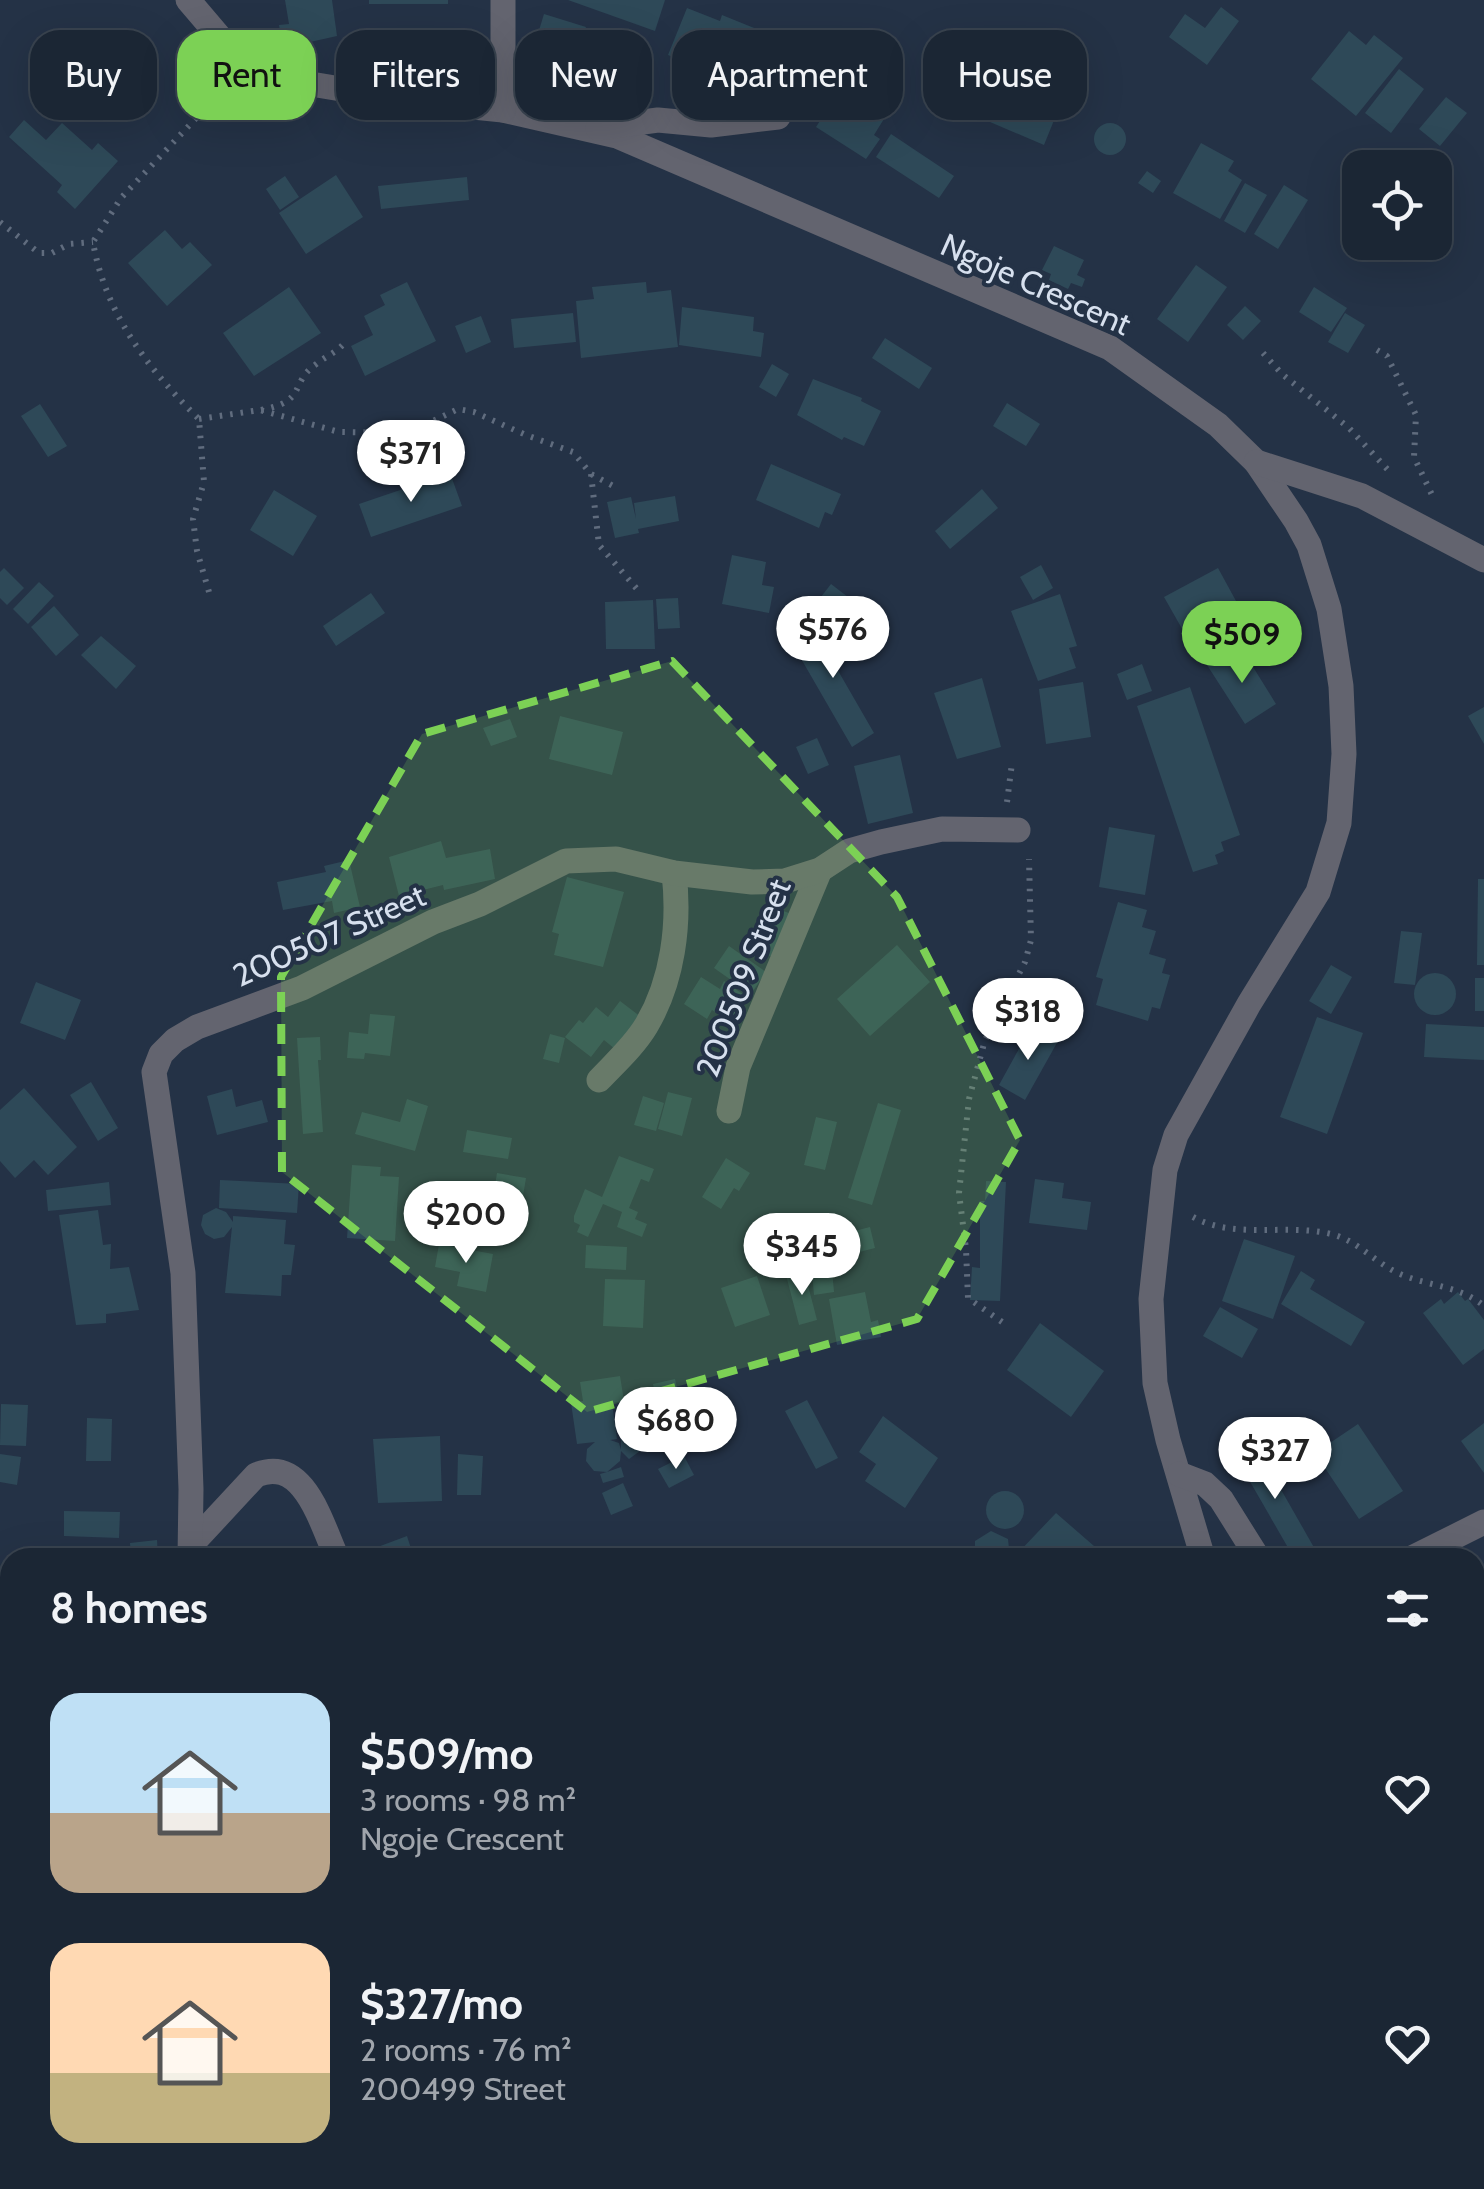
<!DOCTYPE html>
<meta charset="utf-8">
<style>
body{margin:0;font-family:Cabin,sans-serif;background:#242e3c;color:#f1f3f6;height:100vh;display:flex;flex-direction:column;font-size:38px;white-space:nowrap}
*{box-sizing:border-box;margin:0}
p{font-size:32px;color:#a0a5ac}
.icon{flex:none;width:55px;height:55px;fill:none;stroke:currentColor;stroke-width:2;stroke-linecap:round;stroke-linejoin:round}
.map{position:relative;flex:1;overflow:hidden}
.drawer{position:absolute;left:0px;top:1548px;width:1485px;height:642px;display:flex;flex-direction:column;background:#1b2634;border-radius:30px 30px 0 0;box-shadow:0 10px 40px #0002,0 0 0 2px #39434f}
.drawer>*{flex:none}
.banner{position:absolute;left:30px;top:30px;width:1425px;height:90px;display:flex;gap:20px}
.controls{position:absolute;left:1342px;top:150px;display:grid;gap:20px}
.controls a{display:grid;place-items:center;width:110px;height:110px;border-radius:20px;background:#1b2634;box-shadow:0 10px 40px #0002,0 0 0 2px #39434f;font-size:50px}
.price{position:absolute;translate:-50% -85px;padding:0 22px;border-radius:35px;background:#fff;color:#222;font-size:32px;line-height:65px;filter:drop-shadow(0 2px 5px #0008)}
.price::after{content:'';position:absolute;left:50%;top:60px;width:30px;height:22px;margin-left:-15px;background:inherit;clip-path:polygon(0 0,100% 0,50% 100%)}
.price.current{background:#7cd155;color:#111}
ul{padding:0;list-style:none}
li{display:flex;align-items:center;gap:30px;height:250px;padding:0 50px}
li span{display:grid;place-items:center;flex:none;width:280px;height:200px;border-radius:30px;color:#555}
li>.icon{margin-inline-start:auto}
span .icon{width:120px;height:120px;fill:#fffc;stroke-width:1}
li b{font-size:42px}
h2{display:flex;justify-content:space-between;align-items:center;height:120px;padding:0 50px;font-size:42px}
.pill{padding:0 35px;border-radius:30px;background:#1b2634;box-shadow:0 10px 40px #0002,0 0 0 2px #39434f;font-size:35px;line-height:90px}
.pill.current{background:#7cd155;color:#111}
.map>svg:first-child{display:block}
</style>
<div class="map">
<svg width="1484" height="2189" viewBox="0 0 1484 2189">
<rect width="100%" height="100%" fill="#243246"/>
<g fill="#2e4958">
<polygon points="285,0 332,0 337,36 283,48 279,25 289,24"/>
<rect x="369" y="0" width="79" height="4"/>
<polygon points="568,0 665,0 655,31"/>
<polygon points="1221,7 1239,21 1207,65 1169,37 1185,14 1205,28"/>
<polygon points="687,8 720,21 722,15 764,32 743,85 668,55"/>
<polygon points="544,14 586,27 578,53 536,40"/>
<polygon points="589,30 650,49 643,72 581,52"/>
<polygon points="1349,31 1366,45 1374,35 1403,58 1356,116 1311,79"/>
<polygon points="85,32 105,49 98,57 127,82 98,117 48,74"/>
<rect x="358" y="44" width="111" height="27"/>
<polygon points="1399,69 1424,89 1391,133 1365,113"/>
<polygon points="1008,81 1061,103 1044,145 990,122"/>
<polygon points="843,85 887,114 874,135 880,139 866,159 816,127"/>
<polygon points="1446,97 1467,113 1440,146 1419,129"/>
<polygon points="24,120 46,140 62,123 92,150 98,143 118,161 75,209 57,192 62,185 9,137"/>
<circle cx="1110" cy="139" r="16"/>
<polygon points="891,134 954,176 939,198 876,157"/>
<polygon points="1201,143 1234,161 1228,171 1242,180 1220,219 1173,193"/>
<polygon points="1147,171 1161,181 1153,193 1138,183"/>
<polygon points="336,175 363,217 306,254 279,213"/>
<polygon points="285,176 299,197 280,210 266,189"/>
<polygon points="467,177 469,200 381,209 378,186"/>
<polygon points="1245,183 1267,195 1245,233 1224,221"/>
<polygon points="1284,185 1308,200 1278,249 1254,234"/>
<polygon points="165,230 182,249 190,242 212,265 167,306 128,263"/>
<polygon points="1054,246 1084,260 1077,275 1085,279 1082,287 1071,283 1068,289 1049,280 1051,274 1042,270"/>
<polygon points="1196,265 1227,287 1188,342 1157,319"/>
<polygon points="407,282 436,341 365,376 351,346 373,335 364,316 385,305 380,295"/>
<polygon points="646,282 647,293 671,290 678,347 581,358 576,301 594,299 592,287"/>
<polygon points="289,287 321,333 254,376 223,333"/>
<polygon points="1314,287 1347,308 1331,332 1299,312"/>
<polygon points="1245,306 1261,321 1243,340 1227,325"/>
<polygon points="682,307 754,317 753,331 764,333 761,357 679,345"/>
<polygon points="573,313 576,342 514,348 511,319"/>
<polygon points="1345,313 1365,325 1348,353 1328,342"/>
<polygon points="481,316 491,342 466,353 455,326"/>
<polygon points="885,338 932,368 919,389 872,358"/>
<polygon points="772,364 789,374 776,397 759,387"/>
<polygon points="813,379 862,398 861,401 881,411 864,446 844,437 842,440 797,415"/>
<polygon points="1007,403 1040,424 1026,446 993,426"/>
<polygon points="40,404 67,446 48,457 21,416"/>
<polygon points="771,464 841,494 832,515 825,512 819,528 756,500"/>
<polygon points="450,473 462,506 371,537 359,504"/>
<polygon points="982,489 998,508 950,549 935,531"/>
<polygon points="274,490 317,516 293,556 250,530"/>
<polygon points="675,496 679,521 638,529 639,533 615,538 607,502 631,497 636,519 634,503"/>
<polygon points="732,555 766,562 762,585 774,587 769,613 722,604"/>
<polygon points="1041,565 1053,588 1033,600 1020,577"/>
<polygon points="4,568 24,588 7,605 0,598 0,572"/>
<polygon points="1218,568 1242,612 1189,641 1164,597"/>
<polygon points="39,582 54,596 28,624 13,609"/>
<polygon points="831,584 878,620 862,641 814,606"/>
<polygon points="371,593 385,613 336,646 323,626"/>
<polygon points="1060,594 1077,646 1069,648 1076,668 1038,681 1011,611"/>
<polygon points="678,598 680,628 658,629 656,599"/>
<polygon points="653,600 655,649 606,649 605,602"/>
<polygon points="54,606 79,635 56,656 31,627"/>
<polygon points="831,621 845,645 829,655 874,733 852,747 792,643"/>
<polygon points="101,636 136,666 116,689 81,655"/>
<polygon points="1233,648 1244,667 1250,662 1276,704 1245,724 1207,665"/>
<polygon points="1142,664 1152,691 1127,700 1117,674"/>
<polygon points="982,678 1001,747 957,759 934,693"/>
<polygon points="1083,682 1091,737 1046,744 1039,689"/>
<polygon points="1190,687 1240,835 1221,842 1224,851 1215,855 1218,864 1193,872 1137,706"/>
<polygon points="1484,707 1484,744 1468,716"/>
<polygon points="560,716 623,732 612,775 549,759"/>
<polygon points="510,719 517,737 491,746 483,728"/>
<polygon points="817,738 829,765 808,774 796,747"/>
<polygon points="900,755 913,813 868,824 854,766"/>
<polygon points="1109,827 1155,835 1145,895 1099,887"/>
<polygon points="441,841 446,858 490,849 495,879 444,890 443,885 399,896 389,857"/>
<polygon points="349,860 360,907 334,913 332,901 283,910 277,882 326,872 324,866"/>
<polygon points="567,877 624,892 603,967 554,955 559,934 552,932"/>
<polygon points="1478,879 1484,879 1484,965 1477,965"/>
<polygon points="1118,902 1147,910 1142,927 1156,931 1149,954 1166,959 1162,973 1170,975 1160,1009 1152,1007 1148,1021 1096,1005 1103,979 1096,977"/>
<polygon points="769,906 789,913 773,957 753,950"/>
<polygon points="1401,931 1422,933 1415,985 1394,983"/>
<polygon points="897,945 930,982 870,1036 837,999"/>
<polygon points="729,946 766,972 751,994 714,968"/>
<polygon points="1331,965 1352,977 1331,1014 1309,1001"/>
<circle cx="1435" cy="994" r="21"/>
<polygon points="701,977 720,989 724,981 747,997 730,1022 712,1010 707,1019 684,1004"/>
<rect x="1475" y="978" width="9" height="33"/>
<polygon points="36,982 81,1000 65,1040 20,1023"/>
<polygon points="620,1001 641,1017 615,1049 604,1040 591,1057 565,1037 579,1020 583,1023 596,1007 608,1017"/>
<polygon points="370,1014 395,1016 390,1056 365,1053 364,1059 347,1058 349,1032 368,1034"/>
<polygon points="1317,1017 1363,1033 1327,1134 1280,1117"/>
<polygon points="1426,1024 1484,1027 1484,1060 1424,1057"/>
<polygon points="1031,1027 1058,1041 1025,1100 999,1085"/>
<polygon points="550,1034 565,1038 559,1063 543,1059"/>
<polygon points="320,1037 321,1060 318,1060 323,1132 303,1134 297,1038"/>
<polygon points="91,1082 118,1128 98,1141 70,1095"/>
<polygon points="24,1088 77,1147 48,1175 34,1160 15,1178 0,1161 0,1110"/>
<polygon points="232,1089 236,1107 262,1100 268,1122 217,1135 207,1096"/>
<polygon points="668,1092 692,1098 682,1136 658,1129"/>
<polygon points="643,1096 664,1103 656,1131 634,1125"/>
<polygon points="407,1099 428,1106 415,1151 355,1134 362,1112 400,1122"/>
<polygon points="878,1103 901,1110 872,1205 848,1198"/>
<polygon points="816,1117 837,1122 825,1170 804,1165"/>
<polygon points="467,1130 512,1138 508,1159 463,1152"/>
<polygon points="619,1156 654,1169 649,1182 641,1179 629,1208 638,1212 635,1219 647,1224 642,1237 617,1227 622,1212 603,1204 588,1237 577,1232 580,1225 574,1222 574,1216 585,1189 602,1197"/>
<polygon points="726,1158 750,1173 739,1191 734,1188 721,1209 702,1197"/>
<polygon points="352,1165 381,1167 380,1176 399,1177 395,1241 347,1238"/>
<polygon points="497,1173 526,1178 517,1233 474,1228 478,1201 492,1204"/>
<polygon points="1035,1179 1064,1183 1062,1198 1091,1202 1087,1230 1029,1223"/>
<polygon points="220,1180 299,1184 297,1213 219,1208"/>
<polygon points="986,1181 1006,1182 1000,1301 970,1300 972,1267 980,1268 980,1201 985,1201"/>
<polygon points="109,1182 111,1205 48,1211 46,1190"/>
<polygon points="216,1208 226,1212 233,1222 233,1216 286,1220 284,1244 295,1245 291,1275 282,1275 281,1296 225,1293 232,1227 224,1237 214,1239 205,1234 201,1225 203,1215"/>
<polygon points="98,1210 103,1245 111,1244 110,1269 129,1267 139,1310 106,1314 106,1323 76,1325 59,1215"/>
<polygon points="870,1227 875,1248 832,1259 827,1238"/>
<polygon points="1244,1239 1295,1256 1273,1319 1222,1301"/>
<polygon points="823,1240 829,1260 811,1265 805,1245"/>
<polygon points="439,1244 493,1254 486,1292 457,1286 460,1272 435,1267"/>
<polygon points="803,1244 809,1266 785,1273 779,1252"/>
<polygon points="586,1245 627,1247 626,1270 585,1268"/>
<polygon points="804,1270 817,1320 799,1325 786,1275"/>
<polygon points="832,1270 834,1292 814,1295 812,1272"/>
<polygon points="1301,1271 1315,1280 1310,1289 1365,1322 1351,1346 1281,1304"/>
<polygon points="757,1276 770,1315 735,1327 721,1288"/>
<polygon points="605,1279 645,1280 643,1328 603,1326"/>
<polygon points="865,1292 871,1322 878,1320 881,1337 837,1345 829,1299"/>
<polygon points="1458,1292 1465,1301 1468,1299 1484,1320 1484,1349 1463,1365 1423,1313 1441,1299 1444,1304"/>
<polygon points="1220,1307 1258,1329 1242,1358 1203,1336"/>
<polygon points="1040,1323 1104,1371 1071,1417 1007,1370"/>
<polygon points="620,1376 624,1401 612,1403 617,1439 610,1440 619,1443 621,1450 621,1437 631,1433 632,1437 627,1439 639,1442 640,1451 629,1459 621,1451 620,1461 607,1472 621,1467 624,1477 603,1483 600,1474 607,1472 594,1471 586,1461 587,1449 595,1442 577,1444 571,1403 583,1401 580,1382"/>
<polygon points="675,1379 690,1443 667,1447 653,1384"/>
<polygon points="807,1400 838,1458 816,1469 785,1411"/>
<polygon points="1,1404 28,1405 26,1446 0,1445"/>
<polygon points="883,1416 938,1458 905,1508 865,1481 876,1464 859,1452"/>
<polygon points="87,1418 112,1419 111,1461 86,1461"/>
<polygon points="1484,1423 1484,1473 1461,1441"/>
<polygon points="1358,1424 1403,1491 1359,1519 1315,1453"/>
<polygon points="440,1436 442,1501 378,1503 373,1439"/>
<polygon points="1254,1442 1316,1551 1304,1558 1294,1558 1234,1454"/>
<polygon points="0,1454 21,1457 17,1485 0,1482"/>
<polygon points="458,1454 483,1456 481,1495 457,1495"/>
<polygon points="684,1456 694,1475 669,1488 658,1469"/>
<polygon points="623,1483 633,1506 611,1515 602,1493"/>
<circle cx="1005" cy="1510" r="19"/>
<polygon points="64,1511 120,1512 119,1538 64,1536"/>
<polygon points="1056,1513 1094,1546 1092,1549 1101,1558 1020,1558 1017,1554"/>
<polygon points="991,1531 1008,1539 1010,1558 975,1558 975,1541"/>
<polygon points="407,1536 414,1558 378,1558 375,1548"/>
<polygon points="157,1540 158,1558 131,1558 130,1543"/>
<polygon points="0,1654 10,1655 10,1697 6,1698 0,1698"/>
<rect x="1475" y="1717" width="9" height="60"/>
<polygon points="1484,1823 1484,1873 1483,1874 1475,1846 1475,1826"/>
<polygon points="305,2180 369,2180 361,2189 315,2189"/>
<polygon points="857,2180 894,2180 884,2189 846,2189"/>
</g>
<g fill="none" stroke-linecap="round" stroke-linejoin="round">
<g stroke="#606c7e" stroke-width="6" stroke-dasharray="2.5 8" stroke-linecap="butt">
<polyline points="0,222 39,253 52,253 69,244 93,242"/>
<polyline points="1377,350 1387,356 1416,415 1414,457 1433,497"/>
<polyline points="1263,353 1282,374 1349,428 1389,471"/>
<path d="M261,410C308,401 289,384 315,365C327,355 337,353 347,340"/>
<polyline points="199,419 260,410 339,432 408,433 458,409 474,412 526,435 573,452 591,474 617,488"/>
<polyline points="591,474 599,545 637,589"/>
<path d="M209,592L197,551L193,519L204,482L199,419C148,369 105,313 93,242L121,198L230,82"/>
<polyline points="1007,802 1012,763"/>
<path d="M1193,1217C1235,1240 1286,1223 1331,1234C1360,1241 1377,1266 1405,1276C1431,1286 1462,1287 1484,1306"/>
<polyline points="1002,1322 968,1298 966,1249 959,1193 969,1099 985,1040 1025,962 1031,940 1029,859"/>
</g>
<g stroke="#63646f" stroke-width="25">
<polyline points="188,0 223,41 264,68 311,84 413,101 503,110 617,136 1110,348 1218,425 1256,462 1296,521 1309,545 1329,609 1341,686 1344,754 1339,823 1318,892 1249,1004 1176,1135 1165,1170 1151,1299 1155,1383 1168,1440 1203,1558"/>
<polyline points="503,110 503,0"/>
<polyline points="598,128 658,120 711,125 778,117 801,79"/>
<polyline points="1256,462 1362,496 1484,560"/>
<path d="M599,1080C615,1063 634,1046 646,1026C673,981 680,924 674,873"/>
<polyline points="729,1111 738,1067 820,870"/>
<polyline points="1179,1474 1205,1484 1221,1499 1258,1558"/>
<path d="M191,1545L256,1475C304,1455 321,1523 337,1558"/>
<polyline points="190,1558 191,1489 183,1273 154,1072 161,1054 175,1040 197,1027 302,988 433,922 480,904 566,861 616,859 674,873 752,882 785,881 820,870 849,851 881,842 942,829 1018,830"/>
<polyline points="1412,1558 1484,1522"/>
<polyline points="0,1878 10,1885"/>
<polyline points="34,2189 36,2180"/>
<polyline points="713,2189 733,2180"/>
</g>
</g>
<path fill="#7cd155" fill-opacity="0.2" stroke="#7cd155" stroke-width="8" stroke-dasharray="20 12" stroke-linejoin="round" d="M672,661L897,897L1020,1140L917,1319L587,1412L282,1172L281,977L422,734Z"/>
<g text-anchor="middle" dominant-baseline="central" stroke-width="8" stroke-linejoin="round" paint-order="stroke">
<g font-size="32" fill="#d7e0ee" stroke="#243246">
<text transform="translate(1036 284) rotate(24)">Ngoje Crescent</text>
<text transform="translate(329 935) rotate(-24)">200507 Street</text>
<text transform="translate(743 978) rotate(-69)">200509 Street</text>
</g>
</g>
</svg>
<div class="controls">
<a><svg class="icon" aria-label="locate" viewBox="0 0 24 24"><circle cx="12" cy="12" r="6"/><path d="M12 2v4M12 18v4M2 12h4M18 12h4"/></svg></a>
</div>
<b class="price" style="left:411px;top:505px">$371</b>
<b class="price" style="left:833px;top:681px">$576</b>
<b class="price current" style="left:1242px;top:686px">$509</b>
<b class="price" style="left:1028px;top:1063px">$318</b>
<b class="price" style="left:466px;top:1266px">$200</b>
<b class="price" style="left:802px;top:1298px">$345</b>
<b class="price" style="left:676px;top:1472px">$680</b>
<b class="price" style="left:1275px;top:1502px">$327</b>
<div class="banner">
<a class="pill">Buy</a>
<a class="pill current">Rent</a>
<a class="pill">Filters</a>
<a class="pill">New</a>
<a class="pill">Apartment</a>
<a class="pill">House</a>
</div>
<section class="drawer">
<h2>8 homes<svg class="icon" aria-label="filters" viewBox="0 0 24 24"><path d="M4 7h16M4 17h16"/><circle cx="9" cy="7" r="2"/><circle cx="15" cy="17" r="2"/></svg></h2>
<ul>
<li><span style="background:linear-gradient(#bfe0f5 60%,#b9a48a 0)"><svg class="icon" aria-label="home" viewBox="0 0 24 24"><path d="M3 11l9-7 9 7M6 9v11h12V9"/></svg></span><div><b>$509/mo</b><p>3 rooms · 98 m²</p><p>Ngoje Crescent</p></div><svg class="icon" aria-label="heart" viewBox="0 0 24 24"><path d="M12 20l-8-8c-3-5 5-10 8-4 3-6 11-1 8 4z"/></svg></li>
<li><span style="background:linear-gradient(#ffd9b3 65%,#c2b280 0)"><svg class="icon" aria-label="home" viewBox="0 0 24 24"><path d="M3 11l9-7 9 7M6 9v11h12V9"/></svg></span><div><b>$327/mo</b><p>2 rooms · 76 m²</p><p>200499 Street</p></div><svg class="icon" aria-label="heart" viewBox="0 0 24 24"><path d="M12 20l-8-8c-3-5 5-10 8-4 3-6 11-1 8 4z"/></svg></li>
</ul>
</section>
</div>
